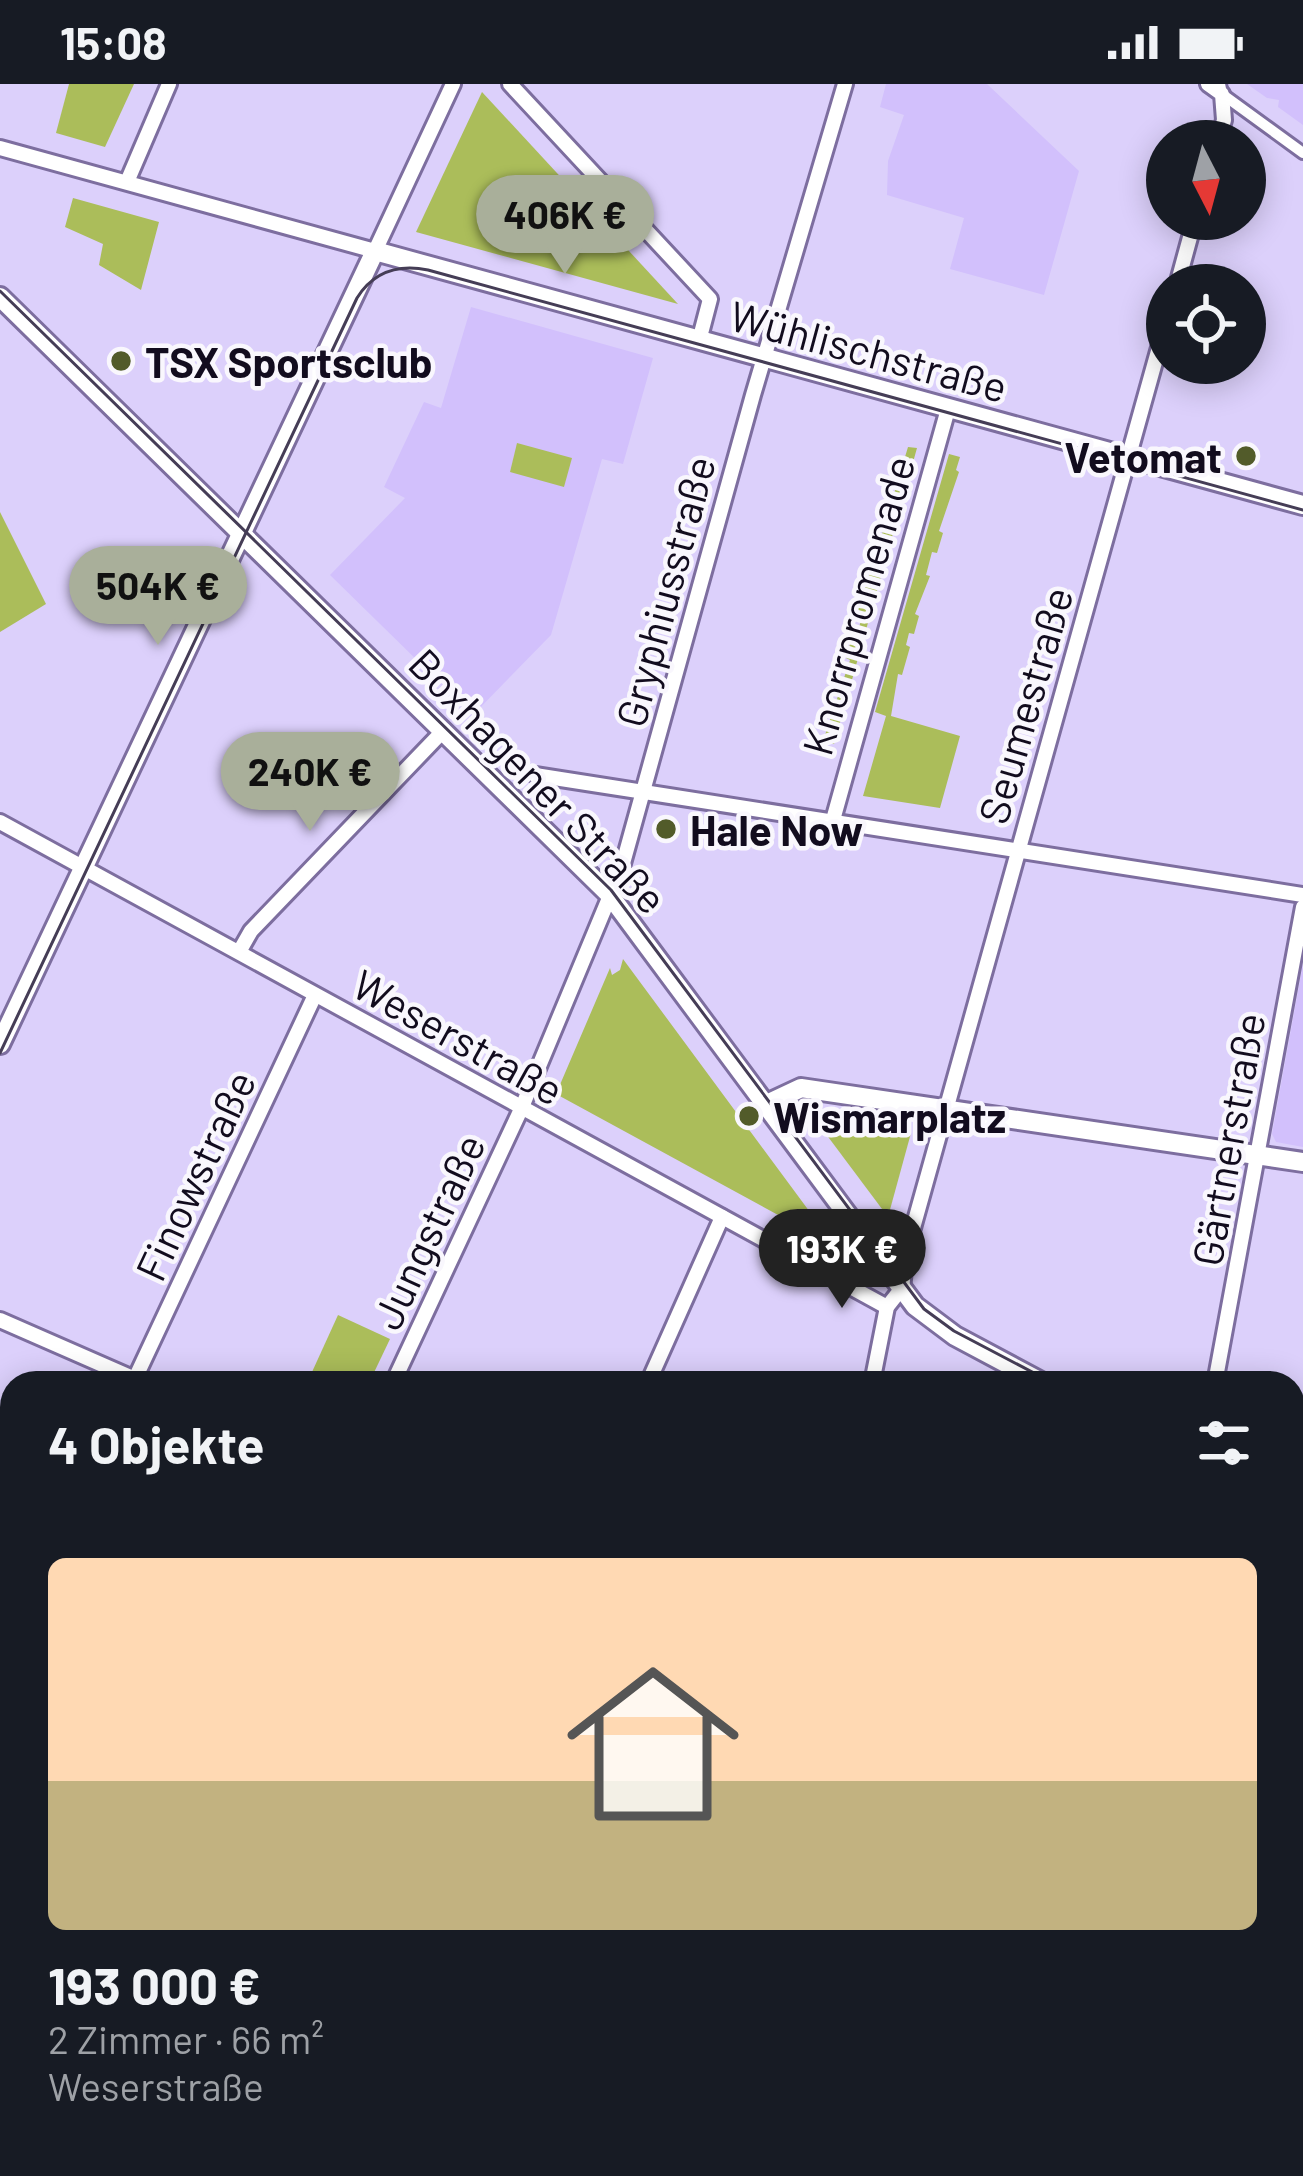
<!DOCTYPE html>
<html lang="de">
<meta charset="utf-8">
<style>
body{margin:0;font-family:Barlow,sans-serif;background:#20242c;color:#f1f3f6;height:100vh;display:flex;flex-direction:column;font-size:45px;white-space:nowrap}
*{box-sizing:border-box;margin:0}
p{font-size:39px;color:#9ea1a6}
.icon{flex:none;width:66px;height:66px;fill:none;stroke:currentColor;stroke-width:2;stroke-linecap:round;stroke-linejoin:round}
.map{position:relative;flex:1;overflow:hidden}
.side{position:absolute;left:0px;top:1287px;width:1305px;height:807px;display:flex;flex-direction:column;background:#171b24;border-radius:36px 36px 0 0;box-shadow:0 6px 30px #0003}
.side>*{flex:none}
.needle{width:78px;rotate:174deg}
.fabs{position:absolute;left:1146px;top:36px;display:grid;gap:24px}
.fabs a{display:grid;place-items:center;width:120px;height:120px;border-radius:50%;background:#171b24;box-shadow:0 6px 30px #0003;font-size:60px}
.price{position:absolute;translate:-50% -102px;padding:0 27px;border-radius:42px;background:#a9af9a;color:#111;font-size:39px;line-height:78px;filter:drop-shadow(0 3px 6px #0008)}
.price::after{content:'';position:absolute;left:50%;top:72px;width:36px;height:27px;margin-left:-18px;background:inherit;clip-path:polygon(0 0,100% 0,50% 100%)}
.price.selected{background:#222;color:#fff}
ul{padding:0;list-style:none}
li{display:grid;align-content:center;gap:24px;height:636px;padding:0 48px}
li+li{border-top:3px solid #363941}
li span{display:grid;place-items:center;height:372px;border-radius:18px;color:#555}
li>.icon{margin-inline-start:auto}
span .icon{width:216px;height:216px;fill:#fffc;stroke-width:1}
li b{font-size:51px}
h2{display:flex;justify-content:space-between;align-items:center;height:144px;padding:0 48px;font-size:51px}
.status{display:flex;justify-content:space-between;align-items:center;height:84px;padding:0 60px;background:#171b24;direction:ltr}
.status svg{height:33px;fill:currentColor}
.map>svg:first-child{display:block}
</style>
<div class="status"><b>15:08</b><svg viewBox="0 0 49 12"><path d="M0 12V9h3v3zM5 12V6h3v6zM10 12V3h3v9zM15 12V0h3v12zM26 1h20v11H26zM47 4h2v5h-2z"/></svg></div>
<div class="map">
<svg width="1303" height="2092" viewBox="0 0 1303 2092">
<rect width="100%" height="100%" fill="#dcd0fb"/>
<g fill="#d2c0fc">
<polygon points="886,0 987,0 1079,87 1044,211 950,185 964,134 887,111 888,77 904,31 880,23"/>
<polygon points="1247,0 1303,0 1303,41 1278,23 1279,16 1267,14"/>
<polygon points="471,223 653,274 623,380 602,375 551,551 473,631 330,491 405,414 384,403 424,318 441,324"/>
<polygon points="1303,880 1303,1063 1276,1058 1272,1050"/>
<polygon points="12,1766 12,2005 0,2004 0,1792"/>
</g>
<g fill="#abbd5a">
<polygon points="69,0 134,0 105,63 56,49"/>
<polygon points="482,8 678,220 416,148"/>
<polygon points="73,114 159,138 141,206 99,181 103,160 65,143"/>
<polygon points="517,359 572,374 564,403 510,388"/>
<polygon points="908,363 917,364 834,660 823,657 850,576 846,574 854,546 858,546 861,537 853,533 863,516 867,516 870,506 865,504 877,465 881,465 884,455 881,453"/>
<polygon points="949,370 960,373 956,386 959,388 939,447 943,449 937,469 932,468 926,491 930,492 915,530 919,532 914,550 909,549 906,561 910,563 902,591 898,590 891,632 960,652 940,724 863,712 886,632 875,628"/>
<polygon points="0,428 46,520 0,548"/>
<polygon points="623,875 835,1162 556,1010 610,884 612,891 620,886"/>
<polygon points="814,1034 911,1049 888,1133"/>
<polygon points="338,1231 390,1255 369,1299 307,1299"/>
<polygon points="1293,1463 1303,1465 1303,1884 1293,1916"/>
<polygon points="1172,2082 1277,2082 1303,2092 1169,2092"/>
</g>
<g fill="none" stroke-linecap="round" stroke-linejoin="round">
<g stroke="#7d6e9f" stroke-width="16">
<g id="pedestrian">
<polyline points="1220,0 1222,10 1303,69"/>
<polyline points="0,1635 12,1636"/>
</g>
</g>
<g stroke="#7d6e9f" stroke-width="20">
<g id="minor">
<polyline points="510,0 710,215 699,257"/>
<polyline points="1208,0 1222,10 1224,36 1218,57"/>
<polyline points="0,64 375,167 453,0"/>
<polyline points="127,98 169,0"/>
<polyline points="1177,201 1195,135"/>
<polyline points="535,691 1303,811"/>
<polyline points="833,736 948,325"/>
<polyline points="0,738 887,1223"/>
<polyline points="239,868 251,847 444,646"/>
<polyline points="0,1236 144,1299"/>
<polyline points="133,1299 315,911"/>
<polyline points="393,1299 522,1023 622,783 753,311 845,0"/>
<polyline points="648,1299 722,1133"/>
<polyline points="872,1299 887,1223 902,1204 906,1169 1167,235"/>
<polyline points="1215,1299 1303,823"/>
<polyline points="0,1582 12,1556"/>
<polyline points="456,2082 457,2092"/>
<polyline points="215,2092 215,2082"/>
<polyline points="718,2092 719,2082"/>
<polyline points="985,2092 988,2082"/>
</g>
</g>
<g stroke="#7d6e9f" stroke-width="24">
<g id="tertiary">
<polyline points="0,213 609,810 915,1222 955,1252 1043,1299"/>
<polyline points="0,960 375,167 1303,421"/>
<polyline points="767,1020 801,1004 1303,1078"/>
<polyline points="1293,1398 1303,1400"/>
</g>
</g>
<use href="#pedestrian" stroke="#fff" stroke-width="10"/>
<use href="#minor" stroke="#fff" stroke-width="14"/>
<use href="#tertiary" stroke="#fff" stroke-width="18"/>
<g stroke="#453d56" stroke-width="3">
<polyline points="0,207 611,806 924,1225 954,1247 1053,1299"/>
<path d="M0,969L357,214C374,187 398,180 428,186L1303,426"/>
<polyline points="1293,1393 1303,1395"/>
</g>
</g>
<g fill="#525b2a" stroke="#f9f7fd" stroke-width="4.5">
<circle cx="121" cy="277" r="12"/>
<circle cx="1246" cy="372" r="12"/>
<circle cx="666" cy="745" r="12"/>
<circle cx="749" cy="1032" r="12"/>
</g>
<g text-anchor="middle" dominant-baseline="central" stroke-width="9" stroke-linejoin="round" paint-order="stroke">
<g font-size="42" fill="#120c1e" stroke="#f9f7fd">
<text transform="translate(869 266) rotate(15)">Wühlischstraße</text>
<text transform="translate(664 507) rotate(-75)">Gryphiusstraße</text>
<text transform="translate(857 521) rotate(-74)">Knorrpromenade</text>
<text transform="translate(1024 621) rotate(-74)">Seumestraße</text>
<text transform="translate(539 696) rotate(46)">Boxhagener Straße</text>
<text transform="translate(459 952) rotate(29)">Weserstraße</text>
<text transform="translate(1227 1055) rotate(-80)">Gärtnerstraße</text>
<text transform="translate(194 1091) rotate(-65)">Finowstraße</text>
<text transform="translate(427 1147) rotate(-65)">Jungstraße</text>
</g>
<g font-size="42" font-weight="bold" fill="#120c1e" stroke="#f9f7fd" text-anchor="start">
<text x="145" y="277">TSX Sportsclub</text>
<text x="1222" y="372" text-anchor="end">Vetomat</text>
<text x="690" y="745">Hale Now</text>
<text x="773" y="1032">Wismarplatz</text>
</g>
</g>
</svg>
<div class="fabs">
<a><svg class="needle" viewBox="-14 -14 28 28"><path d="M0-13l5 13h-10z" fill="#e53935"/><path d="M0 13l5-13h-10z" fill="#9ea1a6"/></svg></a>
<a><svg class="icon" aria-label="locate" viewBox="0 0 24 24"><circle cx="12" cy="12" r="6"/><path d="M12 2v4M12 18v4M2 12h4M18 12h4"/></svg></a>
</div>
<b class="price" style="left:565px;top:193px">406K €</b>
<b class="price" style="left:158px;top:564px">504K €</b>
<b class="price" style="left:310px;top:750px">240K €</b>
<b class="price selected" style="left:842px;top:1227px">193K €</b>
<section class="side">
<h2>4 Objekte<svg class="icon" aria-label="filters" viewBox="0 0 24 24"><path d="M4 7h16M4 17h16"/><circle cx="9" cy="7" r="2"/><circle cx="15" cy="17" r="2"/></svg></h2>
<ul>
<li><span style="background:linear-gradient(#ffd9b3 60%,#c2b280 0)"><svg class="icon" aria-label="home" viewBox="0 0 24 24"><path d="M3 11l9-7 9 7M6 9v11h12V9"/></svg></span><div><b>193 000 €</b><p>2 Zimmer · 66 m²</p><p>Weserstraße</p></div></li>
</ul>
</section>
</div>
